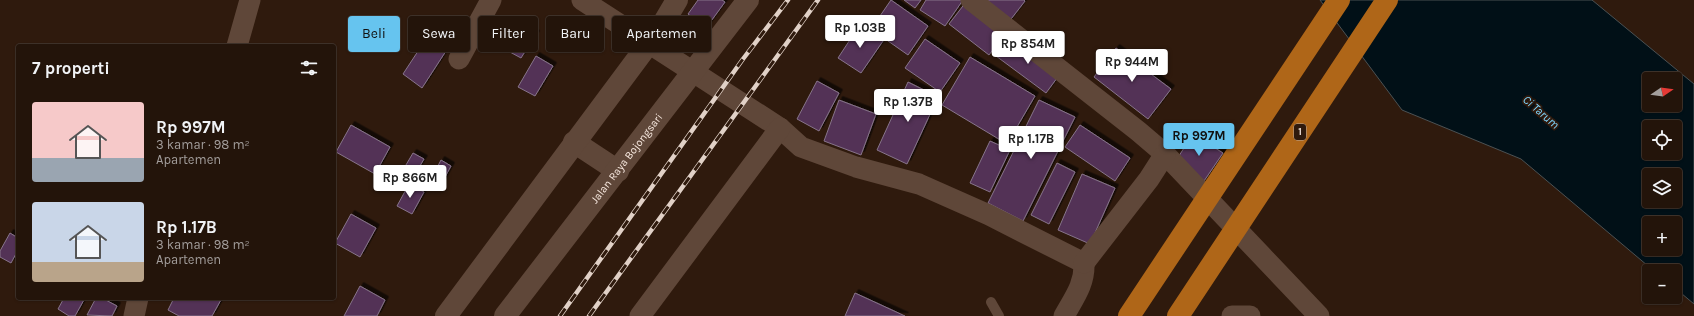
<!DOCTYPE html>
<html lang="id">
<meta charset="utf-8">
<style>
body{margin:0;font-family:Karla,sans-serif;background:#2f2118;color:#f1f3f6;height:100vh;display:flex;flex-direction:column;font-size:15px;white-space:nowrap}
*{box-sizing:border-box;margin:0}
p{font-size:13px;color:#a39e9c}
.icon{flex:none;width:22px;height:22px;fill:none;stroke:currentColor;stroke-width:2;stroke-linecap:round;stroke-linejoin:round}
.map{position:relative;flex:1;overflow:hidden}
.sheet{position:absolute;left:16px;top:44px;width:320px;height:256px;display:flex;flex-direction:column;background:#23140a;border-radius:4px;box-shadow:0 1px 3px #0004,0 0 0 1px #40332b}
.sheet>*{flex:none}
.top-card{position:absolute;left:348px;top:16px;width:380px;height:36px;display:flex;gap:8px}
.needle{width:26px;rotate:77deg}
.tools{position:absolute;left:1642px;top:72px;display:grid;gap:8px}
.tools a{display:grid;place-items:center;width:40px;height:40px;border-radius:4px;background:#23140a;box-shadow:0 1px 3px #0004,0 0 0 1px #40332b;font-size:20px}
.price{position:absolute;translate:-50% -34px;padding:0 9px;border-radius:4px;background:#fff;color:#222;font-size:13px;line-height:26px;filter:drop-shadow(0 1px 2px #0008)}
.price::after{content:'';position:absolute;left:50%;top:24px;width:12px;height:9px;margin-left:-6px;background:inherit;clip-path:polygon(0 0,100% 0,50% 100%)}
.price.active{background:#66c4ef;color:#111}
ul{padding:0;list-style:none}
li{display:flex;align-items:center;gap:12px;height:100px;padding:0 16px}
li span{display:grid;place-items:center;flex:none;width:112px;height:80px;border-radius:4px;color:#555}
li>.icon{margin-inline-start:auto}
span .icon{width:48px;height:48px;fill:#fffc;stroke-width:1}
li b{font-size:17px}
h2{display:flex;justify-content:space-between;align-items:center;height:48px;padding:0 16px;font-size:17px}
.pill{padding:0 14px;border-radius:4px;background:#23140a;box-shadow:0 1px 3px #0004,0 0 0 1px #40332b;font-size:14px;line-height:36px}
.pill.active{background:#66c4ef;color:#111}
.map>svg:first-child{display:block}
</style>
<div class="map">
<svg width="1694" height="316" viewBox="0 0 1694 316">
<defs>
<filter id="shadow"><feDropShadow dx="3.5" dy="-3.5" stdDeviation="0" flood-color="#0009"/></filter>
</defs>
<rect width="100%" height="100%" fill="#2f1a0d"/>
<path fill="#011017" stroke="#4b5153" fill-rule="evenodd" d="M1320,0H1592L1694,84V304L1675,288V271H1654L1521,159L1402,110ZM1649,79H1675V105H1649ZM1649,127H1675V153H1649ZM1649,175H1675V201H1649ZM1649,223H1675V249H1649Z"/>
<g fill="#523357" stroke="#87748a" filter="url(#shadow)">
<polygon points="698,0 722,0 725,2 706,28 688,14"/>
<polygon points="891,0 928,26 908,55 871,29"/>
<polygon points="904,0 921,0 915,8"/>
<polygon points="926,0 963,0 945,26 920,10"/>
<polygon points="979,0 1024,0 1025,1 1008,23"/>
<polygon points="966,2 1006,32 989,55 949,24"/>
<polygon points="512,20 536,34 521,58 497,45"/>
<polygon points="859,26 883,41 861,73 838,58"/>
<polygon points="1011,36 1060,74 1046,93 996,56"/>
<polygon points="426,39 446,51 422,88 403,74"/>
<polygon points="925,39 960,63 940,92 905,68"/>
<polygon points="1116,48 1171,89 1148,119 1094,77"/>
<polygon points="536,56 553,66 535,96 518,87"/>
<polygon points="970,57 1035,96 1007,144 942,105"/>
<polygon points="817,81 839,93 819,131 797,119"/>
<polygon points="908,82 938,97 907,164 877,150"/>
<polygon points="839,100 876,114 861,155 824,141"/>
<polygon points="1039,100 1075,117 1023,221 988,203"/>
<polygon points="351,125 390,147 375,174 336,152"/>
<polygon points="1080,125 1130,158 1115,181 1065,147"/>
<polygon points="1193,134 1223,153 1204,181 1175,162"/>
<polygon points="990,141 1010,150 990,192 970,183"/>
<polygon points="413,153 424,159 414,176 403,170"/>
<polygon points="441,160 451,166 438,190 428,185"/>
<polygon points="1057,163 1075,172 1049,224 1031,215"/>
<polygon points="1082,174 1115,188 1090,244 1058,230"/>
<polygon points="409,184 424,192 412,214 397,206"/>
<polygon points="351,214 376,228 360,257 335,243"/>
<polygon points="10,233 18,238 18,250 11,263 0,257 0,251"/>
<polygon points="360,286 385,300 377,316 344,316"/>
<polygon points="855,293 905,316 845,316"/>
<polygon points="64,298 85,298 75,316 69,316 58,309"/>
<polygon points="96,298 102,298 117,306 112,316 87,315"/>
<polygon points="174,298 222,298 212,316 179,316 168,310"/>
</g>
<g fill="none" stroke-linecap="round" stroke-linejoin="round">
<polyline stroke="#5f4739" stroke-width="10" points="991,302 999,316"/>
<g stroke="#5f4739" stroke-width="21">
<path d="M582,0L780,128L801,147L856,167L919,184L989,215L1084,263C1085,284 1074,298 1064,316"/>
<polyline points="971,0 1138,131 1165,154 1319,316"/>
<polyline points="237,46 250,0"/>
<polyline points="459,59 491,0"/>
<polyline points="1084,263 1149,179 1165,154"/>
<polyline points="134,316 138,298"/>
<polyline points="640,316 780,128"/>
<polyline points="1232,316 1250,316"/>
</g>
<g stroke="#5f4739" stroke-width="22">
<polyline points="574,142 618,171"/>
<polyline points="446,316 661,27 677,0"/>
<path id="s1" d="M505,316L748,0"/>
</g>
<g stroke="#af6618" stroke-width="22">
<polyline points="1129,316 1339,0"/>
<polyline points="1178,316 1387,0"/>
</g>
<g stroke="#e1d1c7" stroke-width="4.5">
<g id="rail">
<polyline points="560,316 743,59 788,0"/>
<polyline points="589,316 818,0"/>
</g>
</g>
<use href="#rail" stroke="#2f1a0d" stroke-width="3" stroke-dasharray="9" stroke-linecap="butt"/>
</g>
<g text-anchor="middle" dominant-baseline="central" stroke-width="3.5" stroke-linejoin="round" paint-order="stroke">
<rect fill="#2f1a0d" stroke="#bbaaa0" stroke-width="1" x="1294" y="124" width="12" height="16" rx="3"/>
<g font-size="10" font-weight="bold" fill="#f7e8df">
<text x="1300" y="132">1</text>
</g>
<g font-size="11" fill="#f7e8df" stroke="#2f1a0d">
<text stroke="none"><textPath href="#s1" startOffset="199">Jalan Raya Bojongsari</textPath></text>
</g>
<g font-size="12" font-style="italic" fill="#7ed7ff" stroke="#2f1a0d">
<text transform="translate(1541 112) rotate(41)">Ci Tarum</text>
</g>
</g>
</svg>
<div class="tools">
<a><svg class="needle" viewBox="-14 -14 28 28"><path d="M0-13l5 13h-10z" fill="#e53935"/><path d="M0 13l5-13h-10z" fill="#a39e9c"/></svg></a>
<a><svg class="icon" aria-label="locate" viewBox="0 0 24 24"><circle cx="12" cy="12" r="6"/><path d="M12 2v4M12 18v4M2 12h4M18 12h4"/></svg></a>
<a><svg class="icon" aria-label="layers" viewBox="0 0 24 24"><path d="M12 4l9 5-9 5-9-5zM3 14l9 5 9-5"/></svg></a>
<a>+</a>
<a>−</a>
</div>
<b class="price" style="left:860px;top:49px">Rp 1.03B</b>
<b class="price" style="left:1028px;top:65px">Rp 854M</b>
<b class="price" style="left:1132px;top:83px">Rp 944M</b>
<b class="price" style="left:908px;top:123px">Rp 1.37B</b>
<b class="price active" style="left:1199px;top:157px">Rp 997M</b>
<b class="price" style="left:1031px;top:160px">Rp 1.17B</b>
<b class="price" style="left:410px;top:199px">Rp 866M</b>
<div class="top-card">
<a class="pill active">Beli</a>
<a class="pill">Sewa</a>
<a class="pill">Filter</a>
<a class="pill">Baru</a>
<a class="pill">Apartemen</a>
</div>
<section class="sheet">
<h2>7 properti<svg class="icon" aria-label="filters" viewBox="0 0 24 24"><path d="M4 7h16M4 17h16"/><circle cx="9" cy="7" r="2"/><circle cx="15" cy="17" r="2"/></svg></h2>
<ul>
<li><span style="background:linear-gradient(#f6c9c9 70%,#9aa5b1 0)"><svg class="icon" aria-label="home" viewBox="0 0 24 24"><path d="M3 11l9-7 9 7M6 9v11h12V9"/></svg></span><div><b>Rp 997M</b><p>3 kamar · 98 m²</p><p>Apartemen</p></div></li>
<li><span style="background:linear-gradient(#c9d6e8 75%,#b9a48a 0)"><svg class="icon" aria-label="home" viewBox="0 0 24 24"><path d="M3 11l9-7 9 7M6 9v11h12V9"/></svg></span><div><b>Rp 1.17B</b><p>3 kamar · 98 m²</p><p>Apartemen</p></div></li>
</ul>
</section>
</div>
